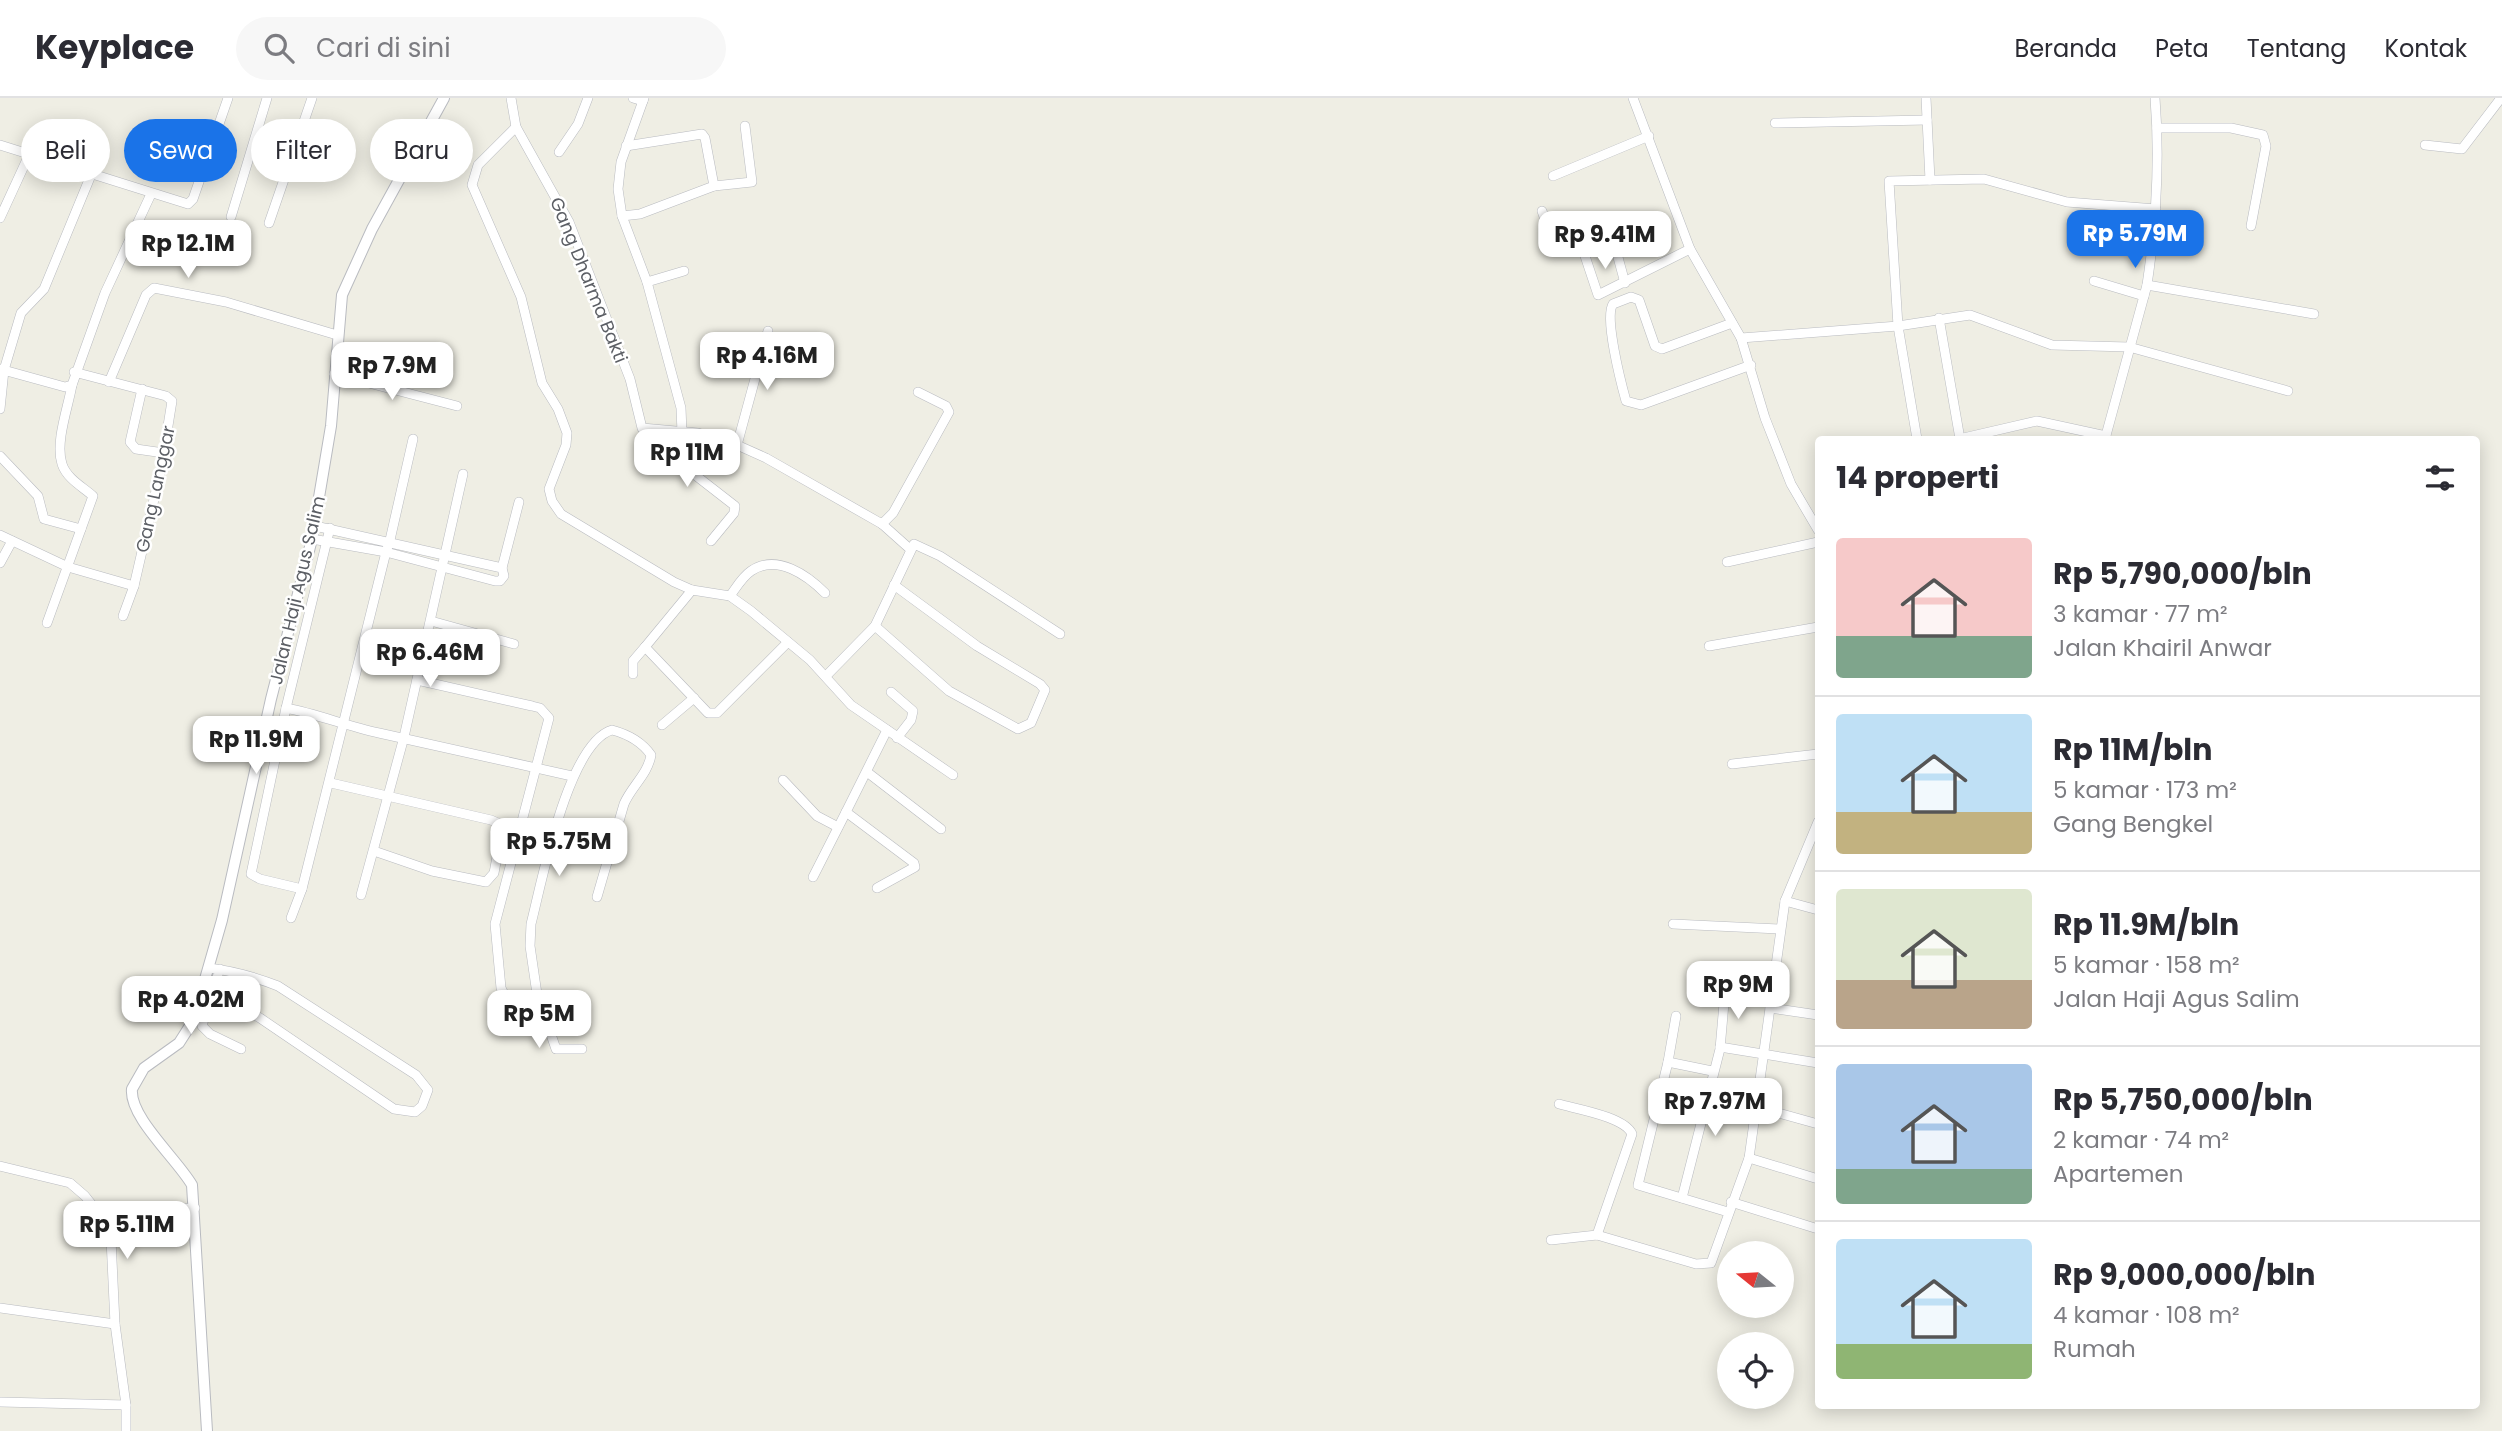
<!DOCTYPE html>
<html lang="id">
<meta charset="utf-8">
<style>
body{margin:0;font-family:Poppins,sans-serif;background:#f7f7f7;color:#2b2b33;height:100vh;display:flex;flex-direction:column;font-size:26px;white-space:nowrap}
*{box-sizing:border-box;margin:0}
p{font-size:23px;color:#7c7c81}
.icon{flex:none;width:38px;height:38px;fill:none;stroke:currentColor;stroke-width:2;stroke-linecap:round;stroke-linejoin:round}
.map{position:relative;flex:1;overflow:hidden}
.details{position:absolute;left:1815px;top:338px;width:665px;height:973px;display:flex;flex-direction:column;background:#fff;border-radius:7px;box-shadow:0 4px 18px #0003}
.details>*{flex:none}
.hud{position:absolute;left:21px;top:21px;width:665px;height:63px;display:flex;gap:14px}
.needle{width:46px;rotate:288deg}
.fabs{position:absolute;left:1717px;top:1143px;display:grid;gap:14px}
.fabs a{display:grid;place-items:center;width:77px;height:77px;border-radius:50%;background:#fff;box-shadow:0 4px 18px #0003;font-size:35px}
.price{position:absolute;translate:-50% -60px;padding:0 16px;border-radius:14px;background:#fff;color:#222;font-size:23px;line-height:46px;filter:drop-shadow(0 2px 4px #0008)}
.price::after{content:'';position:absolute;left:50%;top:42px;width:21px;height:16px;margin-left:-10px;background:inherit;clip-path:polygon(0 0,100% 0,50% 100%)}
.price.active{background:#1a73e8;color:#fff}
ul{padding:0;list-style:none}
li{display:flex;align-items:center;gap:21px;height:175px;padding:0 21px}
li+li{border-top:2px solid #e1e1e2}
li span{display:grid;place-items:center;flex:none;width:196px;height:140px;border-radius:7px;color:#555}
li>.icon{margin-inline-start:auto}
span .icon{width:84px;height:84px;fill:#fffc;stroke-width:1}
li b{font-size:30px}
h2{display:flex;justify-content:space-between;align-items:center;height:84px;padding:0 21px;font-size:30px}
.pill{padding:0 24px;border-radius:32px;background:#fff;box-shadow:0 4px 18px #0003;font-size:24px;line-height:63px}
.pill.active{background:#1a73e8;color:#fff}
header{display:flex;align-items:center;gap:42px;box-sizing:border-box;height:98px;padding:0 35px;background:#fff;border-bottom:2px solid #e1e1e2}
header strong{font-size:33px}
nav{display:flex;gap:38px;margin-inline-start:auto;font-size:24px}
.search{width:490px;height:63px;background:#f7f7f7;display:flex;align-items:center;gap:18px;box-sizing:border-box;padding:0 24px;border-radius:38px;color:#7c7c81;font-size:26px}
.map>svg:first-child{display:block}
</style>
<header>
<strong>Keyplace</strong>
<div class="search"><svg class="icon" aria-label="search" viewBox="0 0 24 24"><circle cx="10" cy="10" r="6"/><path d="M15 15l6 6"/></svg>Cari di sini</div>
<nav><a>Beranda</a><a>Peta</a><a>Tentang</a><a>Kontak</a></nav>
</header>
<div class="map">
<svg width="2502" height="1333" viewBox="0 0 2502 1333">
<rect width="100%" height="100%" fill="#efeee4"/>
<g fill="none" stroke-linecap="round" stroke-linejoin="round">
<g stroke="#b9bbc0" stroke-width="10">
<g id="minor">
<polyline points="511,0 516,29 569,124 630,281 642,330 698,335 737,347 766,360 882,426 893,415 949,314 946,308 918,294"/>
<polyline points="633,0 643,3"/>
<polyline points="644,0 621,64 618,91 622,118 647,184 681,310 683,360 690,373 735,408 734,415 711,443"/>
<polyline points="1633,0 1690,151 1741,240 1765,320 1791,386 1818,432"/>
<polyline points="1926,0 1930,82"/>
<polyline points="1775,25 1927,22"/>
<polyline points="516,29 478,67 472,87 521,199 542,285 558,311 567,335 566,347 549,391 552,403 561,416 674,484 692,492 730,498 751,513 810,562 851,607 953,677"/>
<polyline points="2157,30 2231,30 2263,37 2266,48 2251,128"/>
<polyline points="0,47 188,106 193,101 228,0"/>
<polyline points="2425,47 2462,51 2501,0"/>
<polyline points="559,54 578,26 588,0"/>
<polyline points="1553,78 1649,38"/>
<polyline points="714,88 752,84 745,28"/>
<polyline points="1542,113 1553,144 1568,142 1581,146 1598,197 1690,151"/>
<polyline points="622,118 640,116 714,88 705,40 702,36 626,48"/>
<polyline points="231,119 267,0"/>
<polyline points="0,120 29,57"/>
<polyline points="269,125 312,0"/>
<polyline points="1613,141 1625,185"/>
<polyline points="2094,183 2144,198"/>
<polyline points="647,184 684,173"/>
<polyline points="2147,187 2314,216"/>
<polyline points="1939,220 1960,341"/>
<path d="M1732,225L1662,251L1655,248L1639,202L1631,199L1613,206C1604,219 1621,285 1626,303L1641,307L1751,267"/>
<polyline points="1741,240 1898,228 1970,217 2052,247 2129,249 2288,293"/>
<polyline points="0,271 65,289 72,287 105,195 151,96"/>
<polyline points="334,276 457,308"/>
<polyline points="109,284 146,197 154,190 226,204 337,237"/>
<polyline points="142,291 130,344 136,351 164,355"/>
<polyline points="0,311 4,272 21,215 44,191 91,77"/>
<path d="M413,341L390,442L386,454C359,566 330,678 302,791L260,781L251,776L286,610C317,616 347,628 379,635C443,649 507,664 572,678"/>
<polyline points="1917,341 1898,228 1889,83 1984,81 2067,104 2156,111"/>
<polyline points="1959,341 2037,323 2106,338"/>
<path d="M2105,341L2147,187C2156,126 2160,62 2155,0"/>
<polyline points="737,347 768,233"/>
<polyline points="0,358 38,398 44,421 81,431"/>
<polyline points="882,426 910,451"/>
<polyline points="0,437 68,469 134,488 161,371 172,303 166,298 74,274"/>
<polyline points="312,441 386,454 495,483 500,483 504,478 502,470 315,428"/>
<polyline points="1727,464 1818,444"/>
<polyline points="0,465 12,443"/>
<polyline points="502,470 519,404"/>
<polyline points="692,492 645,549 708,615 717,615 788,544"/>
<path d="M730,498C736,490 742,479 751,473C777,455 808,478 825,495"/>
<polyline points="123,518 134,488"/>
<polyline points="431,523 514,546"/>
<path d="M47,525L93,398C83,389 67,381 62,366C55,344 68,310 72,287"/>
<polyline points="875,528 949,593 1018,631 1031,625 1045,592 1040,586 977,548 894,487"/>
<polyline points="1709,548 1818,529"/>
<polyline points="633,576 633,563 645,549"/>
<polyline points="826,578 875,528 914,446 940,458 1060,536"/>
<path d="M417,582L532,608L540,610L549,620L495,826L501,890L507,902L537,896L530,848L531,826C542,783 568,645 612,632C627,636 642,644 651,657C648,676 631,689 624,706L597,799"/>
<polyline points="891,594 913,613 911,622 897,640"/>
<polyline points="286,610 330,430"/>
<polyline points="662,627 694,600"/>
<polyline points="1732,666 1818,656"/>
<polyline points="867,674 941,731"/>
<polyline points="783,682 817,718 838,729"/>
<polyline points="331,685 491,722 498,725 502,732 494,775 486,784 432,773 374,753"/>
<polyline points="813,779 846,714"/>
<polyline points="877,790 915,769 914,765 846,714 887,632"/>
<polyline points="361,797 404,639 463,376"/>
<polyline points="1785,803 1818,812"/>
<polyline points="291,820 302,791"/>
<polyline points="1673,826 1779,831"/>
<path d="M209,870C233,873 255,879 278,888L416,977L428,992L422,1008L415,1014L394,1011L260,920L212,893L220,871"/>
<polyline points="212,893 202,928 210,936 241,951"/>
<polyline points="537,896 556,951 582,951"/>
<polyline points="1770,910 1818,917"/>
<polyline points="1720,949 1818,965"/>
<polyline points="1668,964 1676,918"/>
<polyline points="1712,973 1668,964 1638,1087 1728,1114"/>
<path d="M1559,1006C1577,1011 1625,1019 1632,1036L1597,1137"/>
<polyline points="1757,1009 1818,1026"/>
<polyline points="1749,1060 1818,1081"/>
<polyline points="0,1068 70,1085 85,1098 108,1127 111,1141 115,1226 126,1307 126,1333"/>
<polyline points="1682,1100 1720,951 1725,894"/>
<polyline points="1731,1104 1818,1131"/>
<polyline points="98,1114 195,1110"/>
<polyline points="1551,1142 1597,1137 1696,1166 1711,1165 1749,1060 1785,803 1818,724"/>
<polyline points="0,1210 115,1226"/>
<polyline points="0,1304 126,1307"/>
</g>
</g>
<g stroke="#b9bbc0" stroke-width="12">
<path id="tertiary" d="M207,1333L192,1087C177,1061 129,1019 132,991L144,970L179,945L193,923L222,822L271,601L312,441L331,328L342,197L372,131L444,0"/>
</g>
<use href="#minor" stroke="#fff" stroke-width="9"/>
<use href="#tertiary" stroke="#fff" stroke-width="10"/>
</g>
<g text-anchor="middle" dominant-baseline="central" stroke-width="5" stroke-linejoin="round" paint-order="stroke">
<g font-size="18" fill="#5c5f65" stroke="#fff">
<text transform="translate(589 182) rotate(68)">Gang Dharma Bakti</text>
<text transform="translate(155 391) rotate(-78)">Gang Langgar</text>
<text transform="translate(297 492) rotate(-77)">Jalan Haji Agus Salim</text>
</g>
</g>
</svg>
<div class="fabs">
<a><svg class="needle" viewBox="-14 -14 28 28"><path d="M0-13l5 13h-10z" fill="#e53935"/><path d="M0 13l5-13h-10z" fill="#7c7c81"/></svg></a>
<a><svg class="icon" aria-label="locate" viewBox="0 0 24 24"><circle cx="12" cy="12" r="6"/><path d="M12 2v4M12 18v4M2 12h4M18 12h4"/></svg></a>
</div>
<b class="price active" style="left:2135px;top:172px">Rp 5.79M</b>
<b class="price" style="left:1605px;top:173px">Rp 9.41M</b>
<b class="price" style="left:188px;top:182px">Rp 12.1M</b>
<b class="price" style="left:767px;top:294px">Rp 4.16M</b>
<b class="price" style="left:392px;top:304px">Rp 7.9M</b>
<b class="price" style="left:687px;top:391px">Rp 11M</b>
<b class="price" style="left:430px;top:591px">Rp 6.46M</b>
<b class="price" style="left:256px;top:678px">Rp 11.9M</b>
<b class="price" style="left:559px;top:780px">Rp 5.75M</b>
<b class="price" style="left:1738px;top:923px">Rp 9M</b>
<b class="price" style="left:191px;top:938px">Rp 4.02M</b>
<b class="price" style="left:539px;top:952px">Rp 5M</b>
<b class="price" style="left:1715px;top:1040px">Rp 7.97M</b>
<b class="price" style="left:127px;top:1163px">Rp 5.11M</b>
<div class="hud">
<a class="pill">Beli</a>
<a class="pill active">Sewa</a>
<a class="pill">Filter</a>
<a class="pill">Baru</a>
</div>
<section class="details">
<h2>14 properti<svg class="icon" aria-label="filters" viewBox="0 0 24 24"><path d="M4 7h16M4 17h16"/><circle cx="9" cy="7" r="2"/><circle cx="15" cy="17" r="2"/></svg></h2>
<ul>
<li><span style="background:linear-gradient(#f6c9c9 70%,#7fa58c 0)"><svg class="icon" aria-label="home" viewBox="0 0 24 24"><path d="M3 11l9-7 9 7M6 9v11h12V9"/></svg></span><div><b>Rp 5,790,000/bln</b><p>3 kamar · 77 m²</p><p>Jalan Khairil Anwar</p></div></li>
<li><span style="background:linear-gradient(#bfe0f5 70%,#c2b280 0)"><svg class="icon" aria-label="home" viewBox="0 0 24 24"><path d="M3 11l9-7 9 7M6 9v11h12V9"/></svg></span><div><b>Rp 11M/bln</b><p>5 kamar · 173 m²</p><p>Gang Bengkel</p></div></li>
<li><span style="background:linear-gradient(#dfe7d0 65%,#b9a48a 0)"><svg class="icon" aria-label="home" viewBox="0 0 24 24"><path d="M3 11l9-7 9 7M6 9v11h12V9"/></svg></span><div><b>Rp 11.9M/bln</b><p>5 kamar · 158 m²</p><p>Jalan Haji Agus Salim</p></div></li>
<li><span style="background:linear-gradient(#a9c7e8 75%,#7fa58c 0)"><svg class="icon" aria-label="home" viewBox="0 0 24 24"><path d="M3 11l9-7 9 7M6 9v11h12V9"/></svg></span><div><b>Rp 5,750,000/bln</b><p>2 kamar · 74 m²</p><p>Apartemen</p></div></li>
<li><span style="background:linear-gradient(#bfe0f5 75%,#8fb573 0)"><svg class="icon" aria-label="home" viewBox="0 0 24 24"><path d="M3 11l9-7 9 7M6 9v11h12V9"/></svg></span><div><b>Rp 9,000,000/bln</b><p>4 kamar · 108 m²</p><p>Rumah</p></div></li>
</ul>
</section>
</div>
